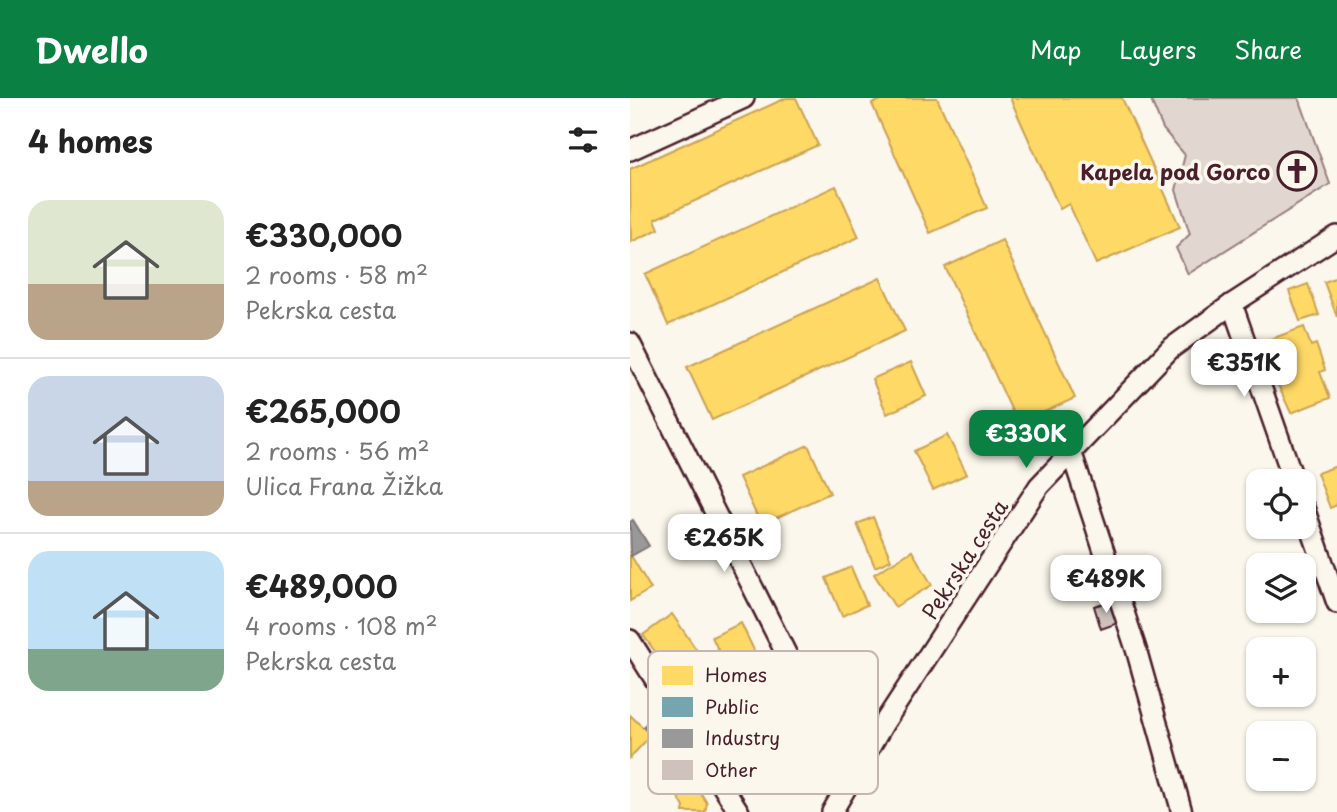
<!DOCTYPE html>
<meta charset="utf-8">
<style>
body{margin:0;font-family:"Playpen Sans",sans-serif;background:#f2f2f2;color:#222;height:100vh;display:flex;flex-direction:column;font-size:26px;white-space:nowrap}
*{box-sizing:border-box;margin:0}
p{font-size:23px;color:#767676}
.icon{flex:none;width:38px;height:38px;fill:none;stroke:currentColor;stroke-width:2;stroke-linecap:round;stroke-linejoin:round}
.map{position:relative;flex:1;overflow:hidden}
.drawer{display:flex;flex-direction:column;background:#fff;width:630px}
.drawer>*{flex:none}
.fabs{position:absolute;left:616px;top:371px;display:grid;gap:14px}
.fabs a{display:grid;place-items:center;width:70px;height:70px;border-radius:14px;background:#fff;box-shadow:0 2px 5px #0004;font-size:35px}
.price{position:absolute;translate:-50% -60px;padding:0 16px;border-radius:14px;background:#fff;color:#222;font-size:23px;line-height:46px;filter:drop-shadow(0 2px 4px #0008)}
.price::after{content:'';position:absolute;left:50%;top:42px;width:21px;height:16px;margin-left:-10px;background:inherit;clip-path:polygon(0 0,100% 0,50% 100%)}
.price.current{background:#0b8043;color:#fff}
ul{padding:0;list-style:none}
li{display:flex;align-items:center;gap:21px;height:175px;padding:0 28px}
li+li{border-top:2px solid #e0e0e0}
li span{display:grid;place-items:center;flex:none;width:196px;height:140px;border-radius:21px;color:#555}
li>.icon{margin-inline-start:auto}
span .icon{width:84px;height:84px;fill:#fffc;stroke-width:1}
li b{font-size:30px}
h2{display:flex;justify-content:space-between;align-items:center;height:84px;padding:0 28px;font-size:30px}
header{display:flex;align-items:center;gap:42px;box-sizing:border-box;height:98px;padding:0 35px;background:#0b8043;color:#fff}
header strong{font-size:33px}
nav{display:flex;gap:38px;margin-inline-start:auto;font-size:24px}
main{display:flex;flex:1;min-height:0}
.map>svg:first-child{display:block}
</style>
<header>
<strong>Dwello</strong>
<nav><a>Map</a><a>Layers</a><a>Share</a></nav>
</header>
<main>
<section class="drawer">
<h2>4 homes<svg class="icon" aria-label="filters" viewBox="0 0 24 24"><path d="M4 7h16M4 17h16"/><circle cx="9" cy="7" r="2"/><circle cx="15" cy="17" r="2"/></svg></h2>
<ul>
<li><span style="background:linear-gradient(#dfe7d0 60%,#b9a48a 0)"><svg class="icon" aria-label="home" viewBox="0 0 24 24"><path d="M3 11l9-7 9 7M6 9v11h12V9"/></svg></span><div><b>€330,000</b><p>2 rooms · 58 m²</p><p>Pekrska cesta</p></div></li>
<li><span style="background:linear-gradient(#c9d6e8 75%,#b9a48a 0)"><svg class="icon" aria-label="home" viewBox="0 0 24 24"><path d="M3 11l9-7 9 7M6 9v11h12V9"/></svg></span><div><b>€265,000</b><p>2 rooms · 56 m²</p><p>Ulica Frana Žižka</p></div></li>
<li><span style="background:linear-gradient(#bfe0f5 70%,#7fa58c 0)"><svg class="icon" aria-label="home" viewBox="0 0 24 24"><path d="M3 11l9-7 9 7M6 9v11h12V9"/></svg></span><div><b>€489,000</b><p>4 rooms · 108 m²</p><p>Pekrska cesta</p></div></li>
</ul>
</section>
<div class="map">
<svg width="707" height="714" viewBox="0 0 707 714">
<rect width="100%" height="100%" fill="#fbf7ec"/>
<filter id="ink" filterUnits="userSpaceOnUse"><feTurbulence type="fractalNoise" baseFrequency=".0143" numOctaves="2"/><feDisplacementMap in="SourceGraphic" scale="14" xChannelSelector="R" yChannelSelector="G"/><feConvolveMatrix kernelMatrix="1 2 1 2 8 2 1 2 1" color-interpolation-filters="sRGB"/></filter>
<g filter="url(#ink)">
<polygon fill="#e2d7d0" stroke="#967b7e" stroke-width="2" points="520,0 669,0 700,86 558,176 546,150 560,136 546,92 555,57 533,31"/>
<g fill="#ffd966" stroke="#c9a154" stroke-width="2">
<polygon points="156,0 166,0 188,47 25,121 29,131 1,144 0,71"/>
<polygon points="255,0 307,0 357,110 300,135 242,6"/>
<polygon points="380,0 492,0 550,129 466,166 439,106 430,111"/>
<polygon points="206,88 229,139 38,227 15,176"/>
<polygon points="372,142 445,300 388,326 315,169"/>
<polygon points="707,179 707,219 694,184"/>
<polygon points="250,180 275,233 82,322 57,269"/>
<polygon points="678,186 689,217 670,223 659,193"/>
<polygon points="674,229 681,248 686,246 695,272 690,274 700,300 661,315 637,263 642,262 635,243"/>
<polygon points="281,264 296,298 257,316 242,281"/>
<polygon points="317,337 337,376 303,392 284,353"/>
<polygon points="178,347 200,395 131,427 109,379"/>
<polygon points="707,368 707,407 700,410 687,375"/>
<polygon points="243,419 261,462 245,469 227,426"/>
<polygon points="282,453 302,487 265,509 244,476"/>
<polygon points="0,456 21,491 0,503"/>
<polygon points="221,469 237,507 212,518 196,480"/>
<polygon points="42,516 68,554 40,574 13,537"/>
<polygon points="111,525 133,571 104,586 82,539"/>
<polygon points="0,617 21,637 0,660"/>
<polygon points="48,660 77,705 75,714 53,714 54,709 31,671"/>
</g>
<polygon fill="#76a5af" stroke="#697d87" stroke-width="2" points="677,57 686,77 657,90 648,70"/>
<g fill="#999" stroke="#817478" stroke-width="2">
<polygon points="3,422 19,448 1,458 0,424"/>
<polygon points="26,615 39,626 25,641 13,629"/>
</g>
<polygon fill="#cfc2bc" stroke="#4a1f2b" stroke-width="2" points="481,503 488,525 471,531 464,508"/>
<g fill="none" stroke-linecap="round" stroke-linejoin="round">
<g stroke="#4a1f2b" stroke-width="24">
<g id="street">
<polyline points="0,52 114,0"/>
<polyline points="602,206 664,383"/>
<polyline points="0,245 210,663 225,676"/>
<polyline points="441,353 506,551 552,714"/>
<polyline points="674,410 707,505"/>
<polyline points="0,542 109,714"/>
<polyline points="202,714 254,625 409,388 540,251 602,206 707,138"/>
</g>
</g>
<use href="#street" stroke="#fbf7ec" stroke-width="19"/>
</g>
</g>
<defs>
<g id="church-ring" transform="scale(2.0125)"><circle r="9.5" fill="#fbf7ec" stroke="#4a1f2b" stroke-width="1.5"/><path d="M-1.2-6h2.4v3.5h3.3v2.4h-3.3V6h-2.4V-.1h-3.3v-2.4h3.3Z" fill="#4a1f2b"/></g>
</defs>
<g fill-rule="evenodd">
<use href="#church-ring" x="667" y="73"/>
</g>
<g text-anchor="middle" dominant-baseline="central" stroke-width="7" stroke-linejoin="round" paint-order="stroke">
<g font-size="21" font-weight="bold" fill="#4a1f2b" stroke="#fbf7ec" text-anchor="end">
<text x="640" y="73">Kapela pod Gorco</text>
</g>
<g font-size="21" fill="#4a1f2b" stroke="#fbf7ec">
<text transform="translate(334 461) rotate(-57)">Pekrska cesta</text>
</g>
</g>
<rect x="18" y="553" width="230" height="143" rx="10" fill="#fbf7ec" stroke="#c6b6b2" stroke-width="2"/>
<rect x="32" y="568" width="31" height="19" fill="#ffd966"/>
<rect x="32" y="599" width="31" height="20" fill="#76a5af"/>
<rect x="32" y="631" width="31" height="19" fill="#999"/>
<rect x="32" y="662" width="31" height="20" fill="#cfc2bc"/>
<g font-size="19" fill="#4a1f2b">
<text x="75" y="584">Homes</text>
<text x="75" y="616">Public</text>
<text x="75" y="647">Industry</text>
<text x="75" y="679">Other</text>
</g>
</svg>
<div class="fabs">
<a><svg class="icon" aria-label="locate" viewBox="0 0 24 24"><circle cx="12" cy="12" r="6"/><path d="M12 2v4M12 18v4M2 12h4M18 12h4"/></svg></a>
<a><svg class="icon" aria-label="layers" viewBox="0 0 24 24"><path d="M12 4l9 5-9 5-9-5zM3 14l9 5 9-5"/></svg></a>
<a>+</a>
<a>−</a>
</div>
<b class="price" style="left:614px;top:301px">€351K</b>
<b class="price current" style="left:396px;top:372px">€330K</b>
<b class="price" style="left:94px;top:476px">€265K</b>
<b class="price" style="left:476px;top:517px">€489K</b>
</div>
</main>
